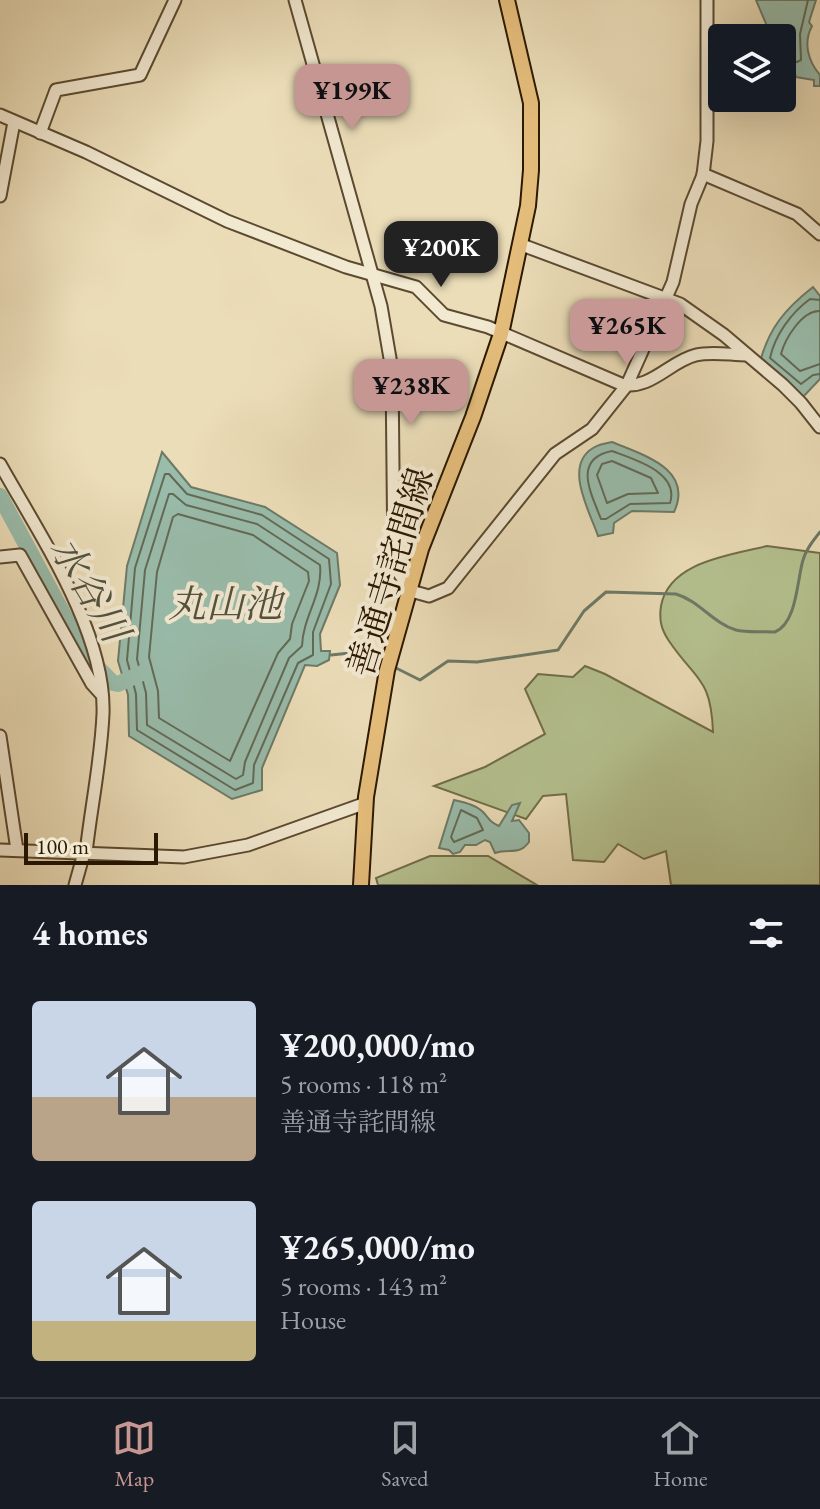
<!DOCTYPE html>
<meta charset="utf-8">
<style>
body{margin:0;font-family:"EB Garamond","Noto Serif JP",serif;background:#242831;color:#f1f3f6;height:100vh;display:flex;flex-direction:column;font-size:30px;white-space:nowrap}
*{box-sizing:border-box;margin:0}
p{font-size:26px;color:#9ea1a6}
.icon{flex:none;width:44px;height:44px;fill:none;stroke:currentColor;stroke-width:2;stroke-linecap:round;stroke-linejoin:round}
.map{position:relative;height:885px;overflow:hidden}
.drawer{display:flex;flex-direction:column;background:#171b24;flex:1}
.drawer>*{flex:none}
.tools{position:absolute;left:708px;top:24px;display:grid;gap:16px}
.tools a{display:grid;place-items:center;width:88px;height:88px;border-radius:8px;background:#171b24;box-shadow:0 8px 32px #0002;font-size:40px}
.scale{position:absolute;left:24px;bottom:20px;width:134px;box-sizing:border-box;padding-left:8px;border:4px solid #2b1802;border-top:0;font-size:22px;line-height:28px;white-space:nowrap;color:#2b1802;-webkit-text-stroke:6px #f2e9d1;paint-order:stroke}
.price{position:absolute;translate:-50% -68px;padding:0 18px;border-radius:16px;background:#c59692;color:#111;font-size:26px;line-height:52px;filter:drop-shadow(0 2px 4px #0008)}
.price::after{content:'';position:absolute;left:50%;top:48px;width:24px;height:18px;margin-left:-12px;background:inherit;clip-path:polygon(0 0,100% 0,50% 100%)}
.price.current{background:#222;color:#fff}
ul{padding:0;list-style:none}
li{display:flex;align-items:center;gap:24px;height:200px;padding:0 32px}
li span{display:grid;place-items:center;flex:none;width:224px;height:160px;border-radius:8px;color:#555}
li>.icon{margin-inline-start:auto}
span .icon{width:96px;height:96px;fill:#fffc;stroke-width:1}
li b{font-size:34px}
h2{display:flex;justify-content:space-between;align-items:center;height:96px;padding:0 32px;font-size:34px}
.tabs{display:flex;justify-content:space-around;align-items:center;height:112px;border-top:2px solid #363941;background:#171b24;font-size:22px;color:#9ea1a6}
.tabs a{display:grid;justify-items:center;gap:4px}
.tabs .current{color:#c59692}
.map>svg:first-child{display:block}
</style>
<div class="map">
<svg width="820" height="885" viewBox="0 0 820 885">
<rect width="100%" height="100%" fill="#ebddb8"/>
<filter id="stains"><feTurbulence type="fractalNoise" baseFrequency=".0025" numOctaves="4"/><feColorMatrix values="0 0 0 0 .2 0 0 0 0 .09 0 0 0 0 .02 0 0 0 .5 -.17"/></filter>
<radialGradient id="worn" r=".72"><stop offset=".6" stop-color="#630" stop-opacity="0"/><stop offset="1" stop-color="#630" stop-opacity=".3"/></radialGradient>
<g fill="#b5c290" stroke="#706d49" stroke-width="2">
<path d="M767,546L820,553V885H671L666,851L644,859L618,844L604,862L573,860L566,794L543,796L526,819L434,786L485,767L545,734L525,689L538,674L573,677L585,666L605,674L713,732C711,677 696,681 669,641C661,629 659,620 661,606C669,561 732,555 767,546Z"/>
<polygon points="430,856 488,856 537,885 378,885 376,878"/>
</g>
<g fill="#99bcab" stroke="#6d7a67" stroke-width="2">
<path d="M756,0H816L809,22L812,26C803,43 808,61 820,75V86H814V80L796,77L794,70L787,66L782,69V38H772Z"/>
<path d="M813,287L820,296V379L803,397L760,362C769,328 785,309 813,287Z"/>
<path d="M612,442C643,455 694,469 674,512L632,511L614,523L613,533L598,536C590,512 563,466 593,448C598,445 606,443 612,442Z"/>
<polygon points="162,452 191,487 265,507 337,553 340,585 320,634 321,651 330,651 329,660 317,666 305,665 262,768 262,790 232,799 129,736 128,695 118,661 127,566"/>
<path d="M454,800C464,802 477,805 484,813C490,820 490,822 499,826L512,805L520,803L512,821L519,820L529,833V842C519,856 509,848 495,853L490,842L485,840L476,845H465L460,852L453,854L449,850L439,848Z"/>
</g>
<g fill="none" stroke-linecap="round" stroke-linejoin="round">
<g stroke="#626a56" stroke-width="2">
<polyline points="782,60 789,59 797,62 801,60 800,34 808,0"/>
<path d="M820,300L810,299C791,313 775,335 770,358L801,384L813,375L820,374"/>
<path d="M820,311C802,310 785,339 781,354L800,371L820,364"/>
<path d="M612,451C633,459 680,472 670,503L630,504L606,519H601C591,493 572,459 612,451Z"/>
<polygon points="612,461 651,478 658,493 628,494 607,503 597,475 602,464"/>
<polygon points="165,474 169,474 187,494 262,515 329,559 331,584 313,632 313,655 298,663 254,765 253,783 235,790 137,730 136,694 127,660 135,568"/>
<path d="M169,494H173L186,505L257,524L320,565C323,595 303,616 302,646L289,658L245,762L243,775L236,779L147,725L146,693L137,659L145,570Z"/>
<polygon points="178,514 253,535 308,572 309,581 292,624 290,639 278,653 230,761 159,718 158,691 149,657 157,572 173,517"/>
<polygon points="461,810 477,818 483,830 454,842 451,837"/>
</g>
<g stroke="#6d7a67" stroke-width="3">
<polyline points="331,655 379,650 384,655"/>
<path d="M396,668L420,680L448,661L477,662L558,650L584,611L606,592L676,594C699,601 713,623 736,630C747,633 763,631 775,632C797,623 797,580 803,560C806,549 813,541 820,532"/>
</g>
<polyline stroke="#99bcab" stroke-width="16" points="0,496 86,656 113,683 118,684 142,673"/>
<g stroke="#5b4930" stroke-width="15">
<g id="minor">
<polyline points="295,0 381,306 392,370 394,566 411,591 429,596 448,588 555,454 592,429 627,385 673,282 691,204 703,175 707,141 707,0"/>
<path d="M0,115L86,152L227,221L346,267L416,287L444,315L488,327L621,384C650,391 670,361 696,355C712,351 731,355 747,355"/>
<polyline points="40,133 56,90 140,75 175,0"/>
<polyline points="703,174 797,214 820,234"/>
<polyline points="0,196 14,122"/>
<polyline points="522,245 680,304 724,335 783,385 801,403 820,427"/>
<path d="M0,464C39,534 106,632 103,714C101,761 91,807 86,853"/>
<polyline points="0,557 20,555 92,684 102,695"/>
<polyline points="0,736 17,850"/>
<polyline points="0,850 184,857 248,845 366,803"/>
<polyline points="75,885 84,853"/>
</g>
</g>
<g stroke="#2b1802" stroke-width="18">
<polyline id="major" points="361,885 366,797 387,670 421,549 473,417 501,334 528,206 531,170 531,103 507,0"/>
</g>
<use href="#minor" stroke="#f2e9d1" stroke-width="11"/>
<use href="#major" stroke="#e6be7c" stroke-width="14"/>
</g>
<g text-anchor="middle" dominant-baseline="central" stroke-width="8" stroke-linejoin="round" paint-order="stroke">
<g font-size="36" fill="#2b1802" stroke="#f2e9d1">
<text transform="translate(390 572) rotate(-73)">善通寺詫間線</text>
</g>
<g font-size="38" font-style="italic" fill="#52513d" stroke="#f2e9d1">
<text transform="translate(90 589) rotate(59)">水谷川</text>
<text x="225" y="603">丸山池</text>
</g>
</g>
<rect width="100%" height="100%" filter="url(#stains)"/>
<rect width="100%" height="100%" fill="url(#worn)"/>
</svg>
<div class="tools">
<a><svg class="icon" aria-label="layers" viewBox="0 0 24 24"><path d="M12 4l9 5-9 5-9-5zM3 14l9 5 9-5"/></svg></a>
</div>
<div class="scale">100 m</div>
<b class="price" style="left:352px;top:132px">¥199K</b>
<b class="price current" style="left:441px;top:289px">¥200K</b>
<b class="price" style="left:627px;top:367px">¥265K</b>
<b class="price" style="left:411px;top:427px">¥238K</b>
</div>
<section class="drawer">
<h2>4 homes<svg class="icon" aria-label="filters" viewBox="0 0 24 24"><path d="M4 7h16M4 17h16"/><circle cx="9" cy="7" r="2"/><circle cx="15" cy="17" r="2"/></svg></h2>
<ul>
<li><span style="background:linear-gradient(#c9d6e8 60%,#b9a48a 0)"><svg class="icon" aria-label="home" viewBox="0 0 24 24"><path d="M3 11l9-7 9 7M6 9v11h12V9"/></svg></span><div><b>¥200,000/mo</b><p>5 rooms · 118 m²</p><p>善通寺詫間線</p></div></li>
<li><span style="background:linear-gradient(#c9d6e8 75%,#c2b280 0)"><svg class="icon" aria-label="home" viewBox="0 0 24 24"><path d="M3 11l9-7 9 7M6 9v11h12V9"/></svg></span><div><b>¥265,000/mo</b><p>5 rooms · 143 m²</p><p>House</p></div></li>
</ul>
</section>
<nav class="tabs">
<a class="current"><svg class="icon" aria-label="map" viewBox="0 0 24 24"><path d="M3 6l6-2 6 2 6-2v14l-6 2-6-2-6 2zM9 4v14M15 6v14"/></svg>Map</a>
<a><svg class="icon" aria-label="saved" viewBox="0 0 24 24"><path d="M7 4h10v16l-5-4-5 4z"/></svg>Saved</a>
<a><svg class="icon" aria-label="home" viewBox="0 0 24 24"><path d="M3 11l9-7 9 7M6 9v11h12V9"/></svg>Home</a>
</nav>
